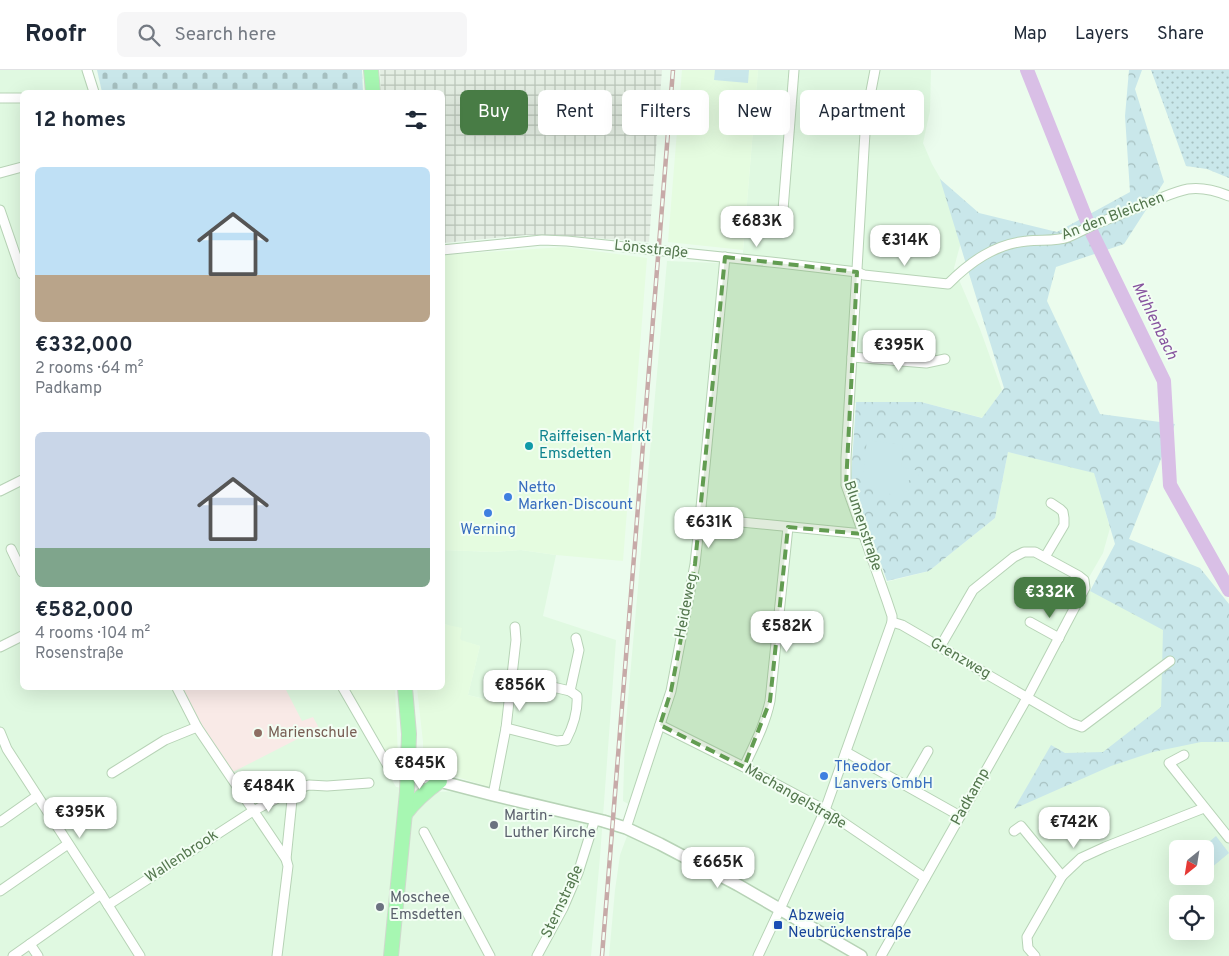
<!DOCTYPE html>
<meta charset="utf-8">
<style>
body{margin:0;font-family:Overpass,sans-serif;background:#f6f6f7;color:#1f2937;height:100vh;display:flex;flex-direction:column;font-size:19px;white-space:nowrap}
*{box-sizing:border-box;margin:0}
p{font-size:16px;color:#747a83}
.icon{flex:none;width:28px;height:28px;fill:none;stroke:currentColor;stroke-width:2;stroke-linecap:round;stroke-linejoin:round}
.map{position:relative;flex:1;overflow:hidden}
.details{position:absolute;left:20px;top:20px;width:425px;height:600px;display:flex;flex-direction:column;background:#fff;border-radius:8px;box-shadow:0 5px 20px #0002}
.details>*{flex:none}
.guide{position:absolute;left:460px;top:20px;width:475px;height:45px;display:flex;gap:10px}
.needle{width:32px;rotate:210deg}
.fabs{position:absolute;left:1169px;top:770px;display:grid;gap:10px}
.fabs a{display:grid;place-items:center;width:45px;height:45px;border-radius:8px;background:#fff;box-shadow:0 5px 20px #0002;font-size:25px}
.price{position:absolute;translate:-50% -42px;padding:0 11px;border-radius:10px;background:#fff;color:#222;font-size:16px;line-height:32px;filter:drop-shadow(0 1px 2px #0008)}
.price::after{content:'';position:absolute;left:50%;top:30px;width:15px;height:11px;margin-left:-8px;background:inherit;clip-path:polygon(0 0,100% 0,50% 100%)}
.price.selected{background:#487c45;color:#fff}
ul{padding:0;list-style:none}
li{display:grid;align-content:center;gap:10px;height:265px;padding:0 15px}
li span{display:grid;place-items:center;height:155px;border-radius:8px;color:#555}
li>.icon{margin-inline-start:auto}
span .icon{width:90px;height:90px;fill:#fffc;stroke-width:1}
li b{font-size:21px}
h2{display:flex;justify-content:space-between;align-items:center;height:60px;padding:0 15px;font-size:21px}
.tag{padding:0 18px;border-radius:8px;background:#fff;box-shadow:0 5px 20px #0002;font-size:18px;line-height:45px}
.tag.selected{background:#487c45;color:#fff}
header{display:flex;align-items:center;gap:30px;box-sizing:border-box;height:70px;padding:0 25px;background:#fff;border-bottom:1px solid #e0e1e3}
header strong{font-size:24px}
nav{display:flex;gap:28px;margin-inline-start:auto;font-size:18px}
.search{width:350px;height:45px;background:#f6f6f7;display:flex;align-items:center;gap:12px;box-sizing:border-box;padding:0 18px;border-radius:8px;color:#747a83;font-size:19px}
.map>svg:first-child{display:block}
</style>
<header>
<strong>Roofr</strong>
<div class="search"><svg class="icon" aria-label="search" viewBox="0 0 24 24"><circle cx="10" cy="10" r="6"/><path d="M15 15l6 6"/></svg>Search here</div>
<nav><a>Map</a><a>Layers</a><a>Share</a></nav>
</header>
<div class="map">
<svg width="1229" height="886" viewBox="0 0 1229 886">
<defs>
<pattern id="industrial-grid" width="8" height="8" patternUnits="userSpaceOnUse" patternTransform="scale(1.25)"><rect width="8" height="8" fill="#e4eee3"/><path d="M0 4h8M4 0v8" fill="none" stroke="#bbc6ba"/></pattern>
<pattern id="grass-dots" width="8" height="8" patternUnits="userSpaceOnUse" patternTransform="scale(1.25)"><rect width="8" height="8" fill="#c9e7ea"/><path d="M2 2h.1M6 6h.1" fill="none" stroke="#a6c0c0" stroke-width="1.8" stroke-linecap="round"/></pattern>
<pattern id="forest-crowns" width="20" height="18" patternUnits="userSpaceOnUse" patternTransform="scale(1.25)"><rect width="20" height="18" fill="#c9e7ea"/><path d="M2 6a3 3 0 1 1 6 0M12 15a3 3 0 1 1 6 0" fill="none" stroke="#a6c0c0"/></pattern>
<pattern id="cemetery-stones" width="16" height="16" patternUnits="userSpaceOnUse" patternTransform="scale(1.25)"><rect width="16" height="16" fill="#c9e7ea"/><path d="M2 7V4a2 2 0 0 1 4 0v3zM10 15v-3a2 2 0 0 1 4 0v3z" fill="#a6c0c0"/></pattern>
</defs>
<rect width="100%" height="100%" fill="#ebfced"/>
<g fill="#e0f9e1" fill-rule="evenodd">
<polygon points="0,0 82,0 89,22 22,22 22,618 340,618 396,717 435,722 459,721 495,730 514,636 468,625 480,576 461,571 448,555 443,554 443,480 494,482 521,480 556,485 543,546 616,570 600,787 591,886 0,886"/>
<path d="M758,0H931L930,41L923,73L932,94L966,153L954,198L980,259L1002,320L983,348L921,332L845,333L840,412L845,428L875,515L929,501L995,448L1008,382L1094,402L1110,458L1103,483L1088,509L1090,521L1229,561V886H609L615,820L620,785L637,739L623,731L625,663L667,191L742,194ZM1178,779H1205V806H1178ZM1178,834H1205V861H1178Z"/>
</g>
<g fill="#e5fce0">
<polygon points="682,0 758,0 743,180 668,172"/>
<polygon points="564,177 647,188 623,491 556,485 521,480 494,482 443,480 443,185"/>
<polygon points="443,554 462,558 460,568 461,570 480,576 468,625 504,634 490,717 430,699 423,681 423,672 417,618 442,618"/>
<polygon points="348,618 395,618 398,687 390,688"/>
</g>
<polygon fill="url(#industrial-grid)" points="380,0 662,0 649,172 567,166 526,165 443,173 442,22 381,22"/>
<polygon fill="#f9eae7" points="183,618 285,618 302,651 313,647 319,658 233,702 209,667 198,648"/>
<polygon fill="url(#grass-dots)" points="1151,0 1229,0 1229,108 1207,99 1186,96"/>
<polygon fill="url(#forest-crowns)" points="1129,0 1142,0 1135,19 1164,112 1124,174 1056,197 1047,231 1100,344 1175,354 1129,469 1200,498 1229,534 1229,672 1201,672 1153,682 1111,696 1014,739 1051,675 1065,683 1103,682 1161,637 1163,560 1090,521 1115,474 1094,403 1008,382 995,448 929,501 887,511 851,408 856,332 921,332 982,348 1004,318 940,109 979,143 1057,162 1130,122 1125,46"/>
<polygon fill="url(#cemetery-stones)" points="97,0 362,0 363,22 102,22"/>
<g fill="#c9e7ea">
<polygon points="715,0 749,0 748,13 714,10"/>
<polygon points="867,370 903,375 901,397 920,401 918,406 904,413 902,425 891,425 863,405"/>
<polygon points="1216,766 1229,783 1205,803 1205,779 1201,779"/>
</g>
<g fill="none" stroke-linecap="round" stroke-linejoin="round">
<polyline stroke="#d9bfe6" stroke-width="14" points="1027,0 1091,161 1164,311 1170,415 1229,520"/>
<g stroke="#b7d3b6" stroke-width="11">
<g id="minor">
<polyline points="87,0 94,22"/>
<polyline points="0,28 22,28"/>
<polyline points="0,103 22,97"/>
<polyline points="0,140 22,204"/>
<polyline points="779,151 783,140 794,0"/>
<path d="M442,180L542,170L567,171L780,193L857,202L864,205L948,214C970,192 995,174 1027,171C1040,169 1055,172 1068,167C1078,163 1086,158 1096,154C1116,146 1136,138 1156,130C1166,126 1177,121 1188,119C1202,117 1217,121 1229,126"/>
<polyline points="852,287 926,293 945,289"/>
<polyline points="0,421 22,410"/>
<polyline points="700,448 863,464"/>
<polyline points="11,479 22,502"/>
<polyline points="1045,487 1064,455 1064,448 1063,442 1060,439 1051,433"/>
<polyline points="892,552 902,555 1071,653 1082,657 1170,591"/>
<polyline points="1030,552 1059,568"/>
<polyline points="0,577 22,566"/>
<polyline points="512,609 523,610 570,621"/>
<polyline points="177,618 197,657 286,789 288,796 277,886"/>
<polyline points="343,618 388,696 397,700 408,703"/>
<polyline points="660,655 744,697 825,740 925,808"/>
<path d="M506,658L557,671L566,670C573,657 578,640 577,626L570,621L579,580L576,568"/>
<polyline points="0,662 7,679 101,824 140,886"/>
<polyline points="846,682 960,746"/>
<polyline points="1184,685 1169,693 1229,768"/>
<path d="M744,697C754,675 765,655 770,631L788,457"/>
<polyline points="112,703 165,670 197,657"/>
<polyline points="908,716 928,681"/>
<polyline points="493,725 506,658 516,570 515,557"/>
<polyline points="0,752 37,726"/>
<polyline points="626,758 671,621 695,494 700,448 725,187"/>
<polyline points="1014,761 1021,756 1062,806"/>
<polyline points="424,762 490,886"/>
<polyline points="286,789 293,720"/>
<polyline points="0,821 68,774"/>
<polyline points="108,835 253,741 293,720 309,715 327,716 369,713"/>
<polyline points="30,874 38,886"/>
<polyline points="13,886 101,824"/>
<polyline points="537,886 563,838 578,803 595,749"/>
<polyline points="758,886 780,839 825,740 892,552 892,546 887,531 846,415 846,388 864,79 866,47 875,0"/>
<polyline points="881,886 1027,628 1085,518 1084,510 1079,506 1035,482 1024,482 1014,487 973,520 940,577"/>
<polyline points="1035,886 1028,878 1027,867 1062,806 1081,788 1105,777 1204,738"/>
</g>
</g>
<g stroke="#b7d3b6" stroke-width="14">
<polyline id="tertiary" points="408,703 493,725 603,751 626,758 660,774 738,815 861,886"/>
</g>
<g stroke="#cfd9cd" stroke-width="16">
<g id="primary">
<polyline points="371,0 373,22"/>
<path d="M405,744C415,731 426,721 440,711"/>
<polyline points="391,886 407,722 409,664 405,618"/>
</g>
</g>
<use href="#minor" stroke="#fff" stroke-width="9"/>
<use href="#tertiary" stroke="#fff" stroke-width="11"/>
<use href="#primary" stroke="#a7f7b2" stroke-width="14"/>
<g stroke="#c7aaa8" stroke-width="4.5">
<polyline id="rail" points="602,886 673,0"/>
</g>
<use href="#rail" stroke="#f2fef3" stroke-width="2.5" stroke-dasharray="8" stroke-linecap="butt"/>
</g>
<path fill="#629c51" fill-opacity="0.2" stroke="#629c51" stroke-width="4" stroke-dasharray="10 6" stroke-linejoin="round" d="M725,187L857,202L846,415L863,464L788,457L770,631L744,697L660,655L671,621L695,494Z"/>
<circle fill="#0f9aa8" stroke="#f2fef3" stroke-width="2" cx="529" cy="376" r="5"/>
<g fill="#3f7fe0" stroke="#f2fef3" stroke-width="2">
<circle cx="508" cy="427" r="5"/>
<circle cx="488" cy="443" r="5"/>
<circle cx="824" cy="706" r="5"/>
</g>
<circle fill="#8d6e63" stroke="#f2fef3" stroke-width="2" cx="258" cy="663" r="5"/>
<g fill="#6b7280" stroke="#f2fef3" stroke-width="2">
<circle cx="494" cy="755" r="5"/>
<circle cx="380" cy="837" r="5"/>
</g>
<rect fill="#1a4fb4" stroke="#f2fef3" stroke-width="2" x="773" y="850" width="10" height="10" rx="2.5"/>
<g text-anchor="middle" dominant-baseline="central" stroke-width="4" stroke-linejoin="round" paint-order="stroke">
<g font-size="15" fill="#54774e" stroke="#f2fef3">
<text transform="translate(1113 147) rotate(-21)">An den Bleichen</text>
<text transform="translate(651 180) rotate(6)">Lönsstraße</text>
<text transform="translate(862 456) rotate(72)">Blumenstraße</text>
<text transform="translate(687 536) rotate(-79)">Heideweg</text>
<text transform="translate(960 589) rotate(30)">Grenzweg</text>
<text transform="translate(795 727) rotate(30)">Machangelstraße</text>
<text transform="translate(971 727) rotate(-61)">Padkamp</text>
<text transform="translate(182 787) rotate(-33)">Wallenbrook</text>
<text transform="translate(563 832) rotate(-65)">Sternstraße</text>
</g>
<g font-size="15" fill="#0d838f" stroke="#f2fef3" text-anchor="start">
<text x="539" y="367">Raiffeisen-Markt<tspan x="539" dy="17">Emsdetten</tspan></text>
</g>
<g font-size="15" fill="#366cbe" stroke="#f2fef3" text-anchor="start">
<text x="518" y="418">Netto<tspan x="518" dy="17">Marken-Discount</tspan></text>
<text x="488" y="460" text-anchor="middle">Werning</text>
<text x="834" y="697">Theodor<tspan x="834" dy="17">Lanvers GmbH</tspan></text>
</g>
<g font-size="15" fill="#785e54" stroke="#f2fef3" text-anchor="start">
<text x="268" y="663">Marienschule</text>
</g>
<g font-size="15" fill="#5b616d" stroke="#f2fef3" text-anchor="start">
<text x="504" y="746">Martin-<tspan x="504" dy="17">Luther Kirche</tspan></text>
<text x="390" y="828">Moschee<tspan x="390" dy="17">Emsdetten</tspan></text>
</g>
<g font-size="15" fill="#164399" stroke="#f2fef3" text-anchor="start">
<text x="788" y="846">Abzweig<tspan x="788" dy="17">Neubrückenstraße</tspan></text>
</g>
<g font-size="16" font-style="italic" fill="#86529e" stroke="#f2fef3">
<text transform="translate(1154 251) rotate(64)">Mühlenbach</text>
</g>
</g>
</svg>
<div class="fabs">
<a><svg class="needle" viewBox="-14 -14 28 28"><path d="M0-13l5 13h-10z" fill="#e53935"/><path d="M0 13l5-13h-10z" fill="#747a83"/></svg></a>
<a><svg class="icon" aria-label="locate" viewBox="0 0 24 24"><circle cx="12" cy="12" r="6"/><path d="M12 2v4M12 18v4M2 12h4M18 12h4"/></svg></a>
</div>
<b class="price" style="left:757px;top:178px">€683K</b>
<b class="price" style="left:905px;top:197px">€314K</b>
<b class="price" style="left:899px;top:302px">€395K</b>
<b class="price" style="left:709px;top:479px">€631K</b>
<b class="price selected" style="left:1050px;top:549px">€332K</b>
<b class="price" style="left:787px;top:583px">€582K</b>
<b class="price" style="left:520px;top:642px">€856K</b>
<b class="price" style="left:420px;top:720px">€845K</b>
<b class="price" style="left:269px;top:743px">€484K</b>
<b class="price" style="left:80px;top:769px">€395K</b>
<b class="price" style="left:1074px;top:779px">€742K</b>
<b class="price" style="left:718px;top:819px">€665K</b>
<div class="guide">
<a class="tag selected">Buy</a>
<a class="tag">Rent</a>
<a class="tag">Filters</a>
<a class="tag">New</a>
<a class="tag">Apartment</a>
</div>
<section class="details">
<h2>12 homes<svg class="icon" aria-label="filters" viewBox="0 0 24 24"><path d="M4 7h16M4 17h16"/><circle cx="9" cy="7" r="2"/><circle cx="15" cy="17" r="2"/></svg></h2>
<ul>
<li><span style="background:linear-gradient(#bfe0f5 70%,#b9a48a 0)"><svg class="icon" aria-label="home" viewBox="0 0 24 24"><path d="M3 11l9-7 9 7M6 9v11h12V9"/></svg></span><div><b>€332,000</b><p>2 rooms · 64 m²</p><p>Padkamp</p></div></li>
<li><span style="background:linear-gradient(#c9d6e8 75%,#7fa58c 0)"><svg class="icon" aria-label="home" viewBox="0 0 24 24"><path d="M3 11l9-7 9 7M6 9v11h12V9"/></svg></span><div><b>€582,000</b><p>4 rooms · 104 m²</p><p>Rosenstraße</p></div></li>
</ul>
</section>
</div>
